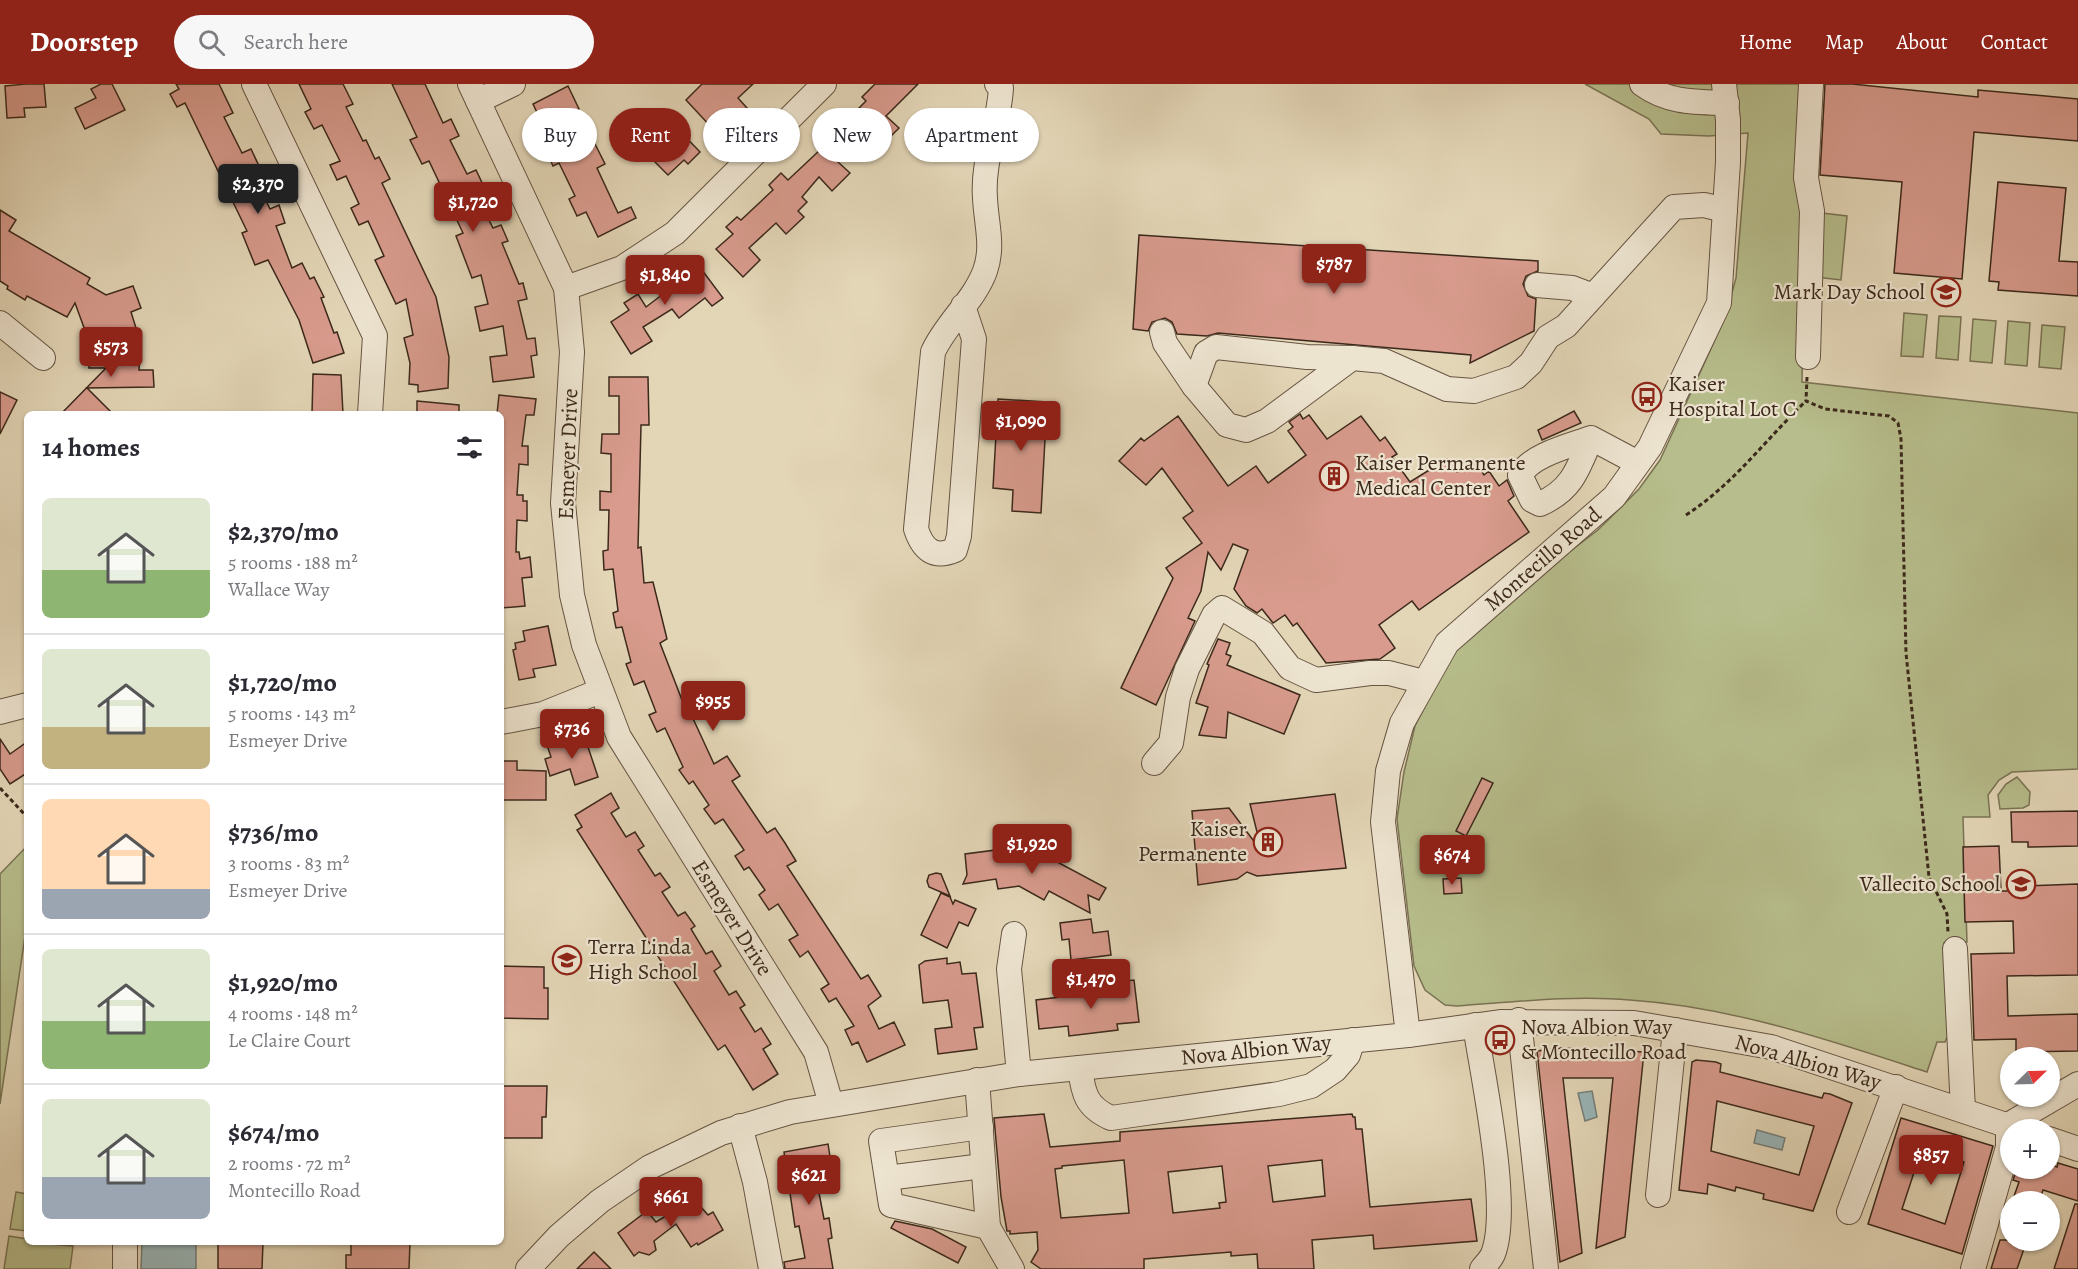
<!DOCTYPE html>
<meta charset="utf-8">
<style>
body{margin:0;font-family:Alegreya,serif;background:#f7f7f7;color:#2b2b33;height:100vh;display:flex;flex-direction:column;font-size:22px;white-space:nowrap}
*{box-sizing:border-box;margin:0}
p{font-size:20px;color:#7c7c81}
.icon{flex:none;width:33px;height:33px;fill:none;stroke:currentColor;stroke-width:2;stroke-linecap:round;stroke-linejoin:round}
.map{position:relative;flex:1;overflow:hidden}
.details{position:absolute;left:24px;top:327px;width:480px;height:834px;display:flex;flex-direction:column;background:#fff;border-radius:9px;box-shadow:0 2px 4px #0004}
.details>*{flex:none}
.hud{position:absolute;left:522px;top:24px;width:570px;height:54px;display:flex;gap:12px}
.needle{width:39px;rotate:67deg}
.buttons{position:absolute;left:2000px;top:963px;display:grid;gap:12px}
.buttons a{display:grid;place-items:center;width:60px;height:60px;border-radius:50%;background:#fff;box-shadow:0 2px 4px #0004;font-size:30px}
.price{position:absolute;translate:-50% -51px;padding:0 14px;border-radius:6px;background:#8f2418;color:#fff;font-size:20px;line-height:39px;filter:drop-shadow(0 2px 3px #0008)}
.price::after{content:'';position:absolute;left:50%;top:36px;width:18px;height:14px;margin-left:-9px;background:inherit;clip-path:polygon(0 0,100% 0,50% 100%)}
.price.on{background:#222;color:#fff}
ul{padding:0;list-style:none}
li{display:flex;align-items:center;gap:18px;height:150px;padding:0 18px}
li+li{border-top:2px solid #e1e1e2}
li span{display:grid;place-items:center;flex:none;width:168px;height:120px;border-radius:9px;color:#555}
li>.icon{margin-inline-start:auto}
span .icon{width:72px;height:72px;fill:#fffc;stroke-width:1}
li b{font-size:26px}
h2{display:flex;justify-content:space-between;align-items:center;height:72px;padding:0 18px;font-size:26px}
.tag{padding:0 21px;border-radius:27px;background:#fff;box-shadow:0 2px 4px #0004;font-size:21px;line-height:54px}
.tag.on{background:#8f2418;color:#fff}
header{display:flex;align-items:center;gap:36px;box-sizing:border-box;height:84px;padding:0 30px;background:#8f2418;color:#fff}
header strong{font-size:28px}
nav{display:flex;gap:33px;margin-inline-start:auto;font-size:21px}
.search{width:420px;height:54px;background:#f7f7f7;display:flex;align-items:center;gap:15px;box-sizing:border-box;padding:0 21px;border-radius:33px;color:#7c7c81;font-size:22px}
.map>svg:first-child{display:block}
</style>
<header>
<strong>Doorstep</strong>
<div class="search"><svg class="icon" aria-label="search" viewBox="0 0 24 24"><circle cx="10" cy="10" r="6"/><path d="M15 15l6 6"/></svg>Search here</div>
<nav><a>Home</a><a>Map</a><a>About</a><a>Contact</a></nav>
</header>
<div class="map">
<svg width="2078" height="1185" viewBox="0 0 2078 1185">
<rect width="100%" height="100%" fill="#e3d6b7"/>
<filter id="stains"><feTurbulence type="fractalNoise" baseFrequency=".00333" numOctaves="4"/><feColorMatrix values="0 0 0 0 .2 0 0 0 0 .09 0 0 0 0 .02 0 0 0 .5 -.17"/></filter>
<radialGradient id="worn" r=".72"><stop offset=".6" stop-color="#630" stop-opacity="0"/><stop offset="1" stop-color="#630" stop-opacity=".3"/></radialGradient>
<g fill="#b7bd8c" stroke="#7a7354" stroke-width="1.5">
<path d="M1585,0H1801L1804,155L1802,298L2078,329V685L2012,688L1999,696L1988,711L1990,733H1963L1967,858L1944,859L1948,951L1945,958H1937L1927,988C1829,956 1733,923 1630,916C1572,911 1515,918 1457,922L1445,921L1425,906L1414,882L1397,735L1404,688L1415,642L1457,561L1497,523L1598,446L1639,405L1660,376L1725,234L1736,194L1748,49L1709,52L1661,50L1649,35Z"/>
<polygon points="1822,129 1847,132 1841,196 1816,193"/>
<polygon points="1904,229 1927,231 1923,273 1901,272"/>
<polygon points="1939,232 1961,233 1958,276 1936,274"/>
<polygon points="1973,235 1996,237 1992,279 1970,277"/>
<polygon points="2008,237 2030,239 2027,282 2005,280"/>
<polygon points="2042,241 2065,243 2061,285 2039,283"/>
<polygon points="2017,693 2030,708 2029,721 2023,724 2000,725 1998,711 2006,700"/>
<polygon points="27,762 27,839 0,1020 0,790"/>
<polygon points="16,1108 27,1110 27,1147 10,1145"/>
<polygon points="9,1152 27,1155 27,1158 73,1162 70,1185 4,1185"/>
</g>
<g fill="#99b6b9" stroke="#747e7a" stroke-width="1.5">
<polygon points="1592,1007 1597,1033 1585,1037 1578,1009"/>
<polygon points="1757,1046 1785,1054 1782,1066 1754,1059"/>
<polygon points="142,1158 196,1158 196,1185 141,1185"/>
</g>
<g fill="#d89b8d" stroke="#3c291b" stroke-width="1.5" fill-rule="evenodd">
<polygon points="26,0 44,0 46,23 24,24 25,33 7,34 5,2"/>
<polygon points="101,0 112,0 125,26 85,45 75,24 96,14 91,5"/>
<polygon points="176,0 219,0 233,29 224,33 242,69 251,65 259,82 251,86 270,125 279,121 285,139 276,142 292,184 302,179 310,195 314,193 324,213 321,214 334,249 337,248 344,269 313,279 299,236 268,176 255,181 242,149 247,147 185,19 177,23 170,10 179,5"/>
<polygon points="299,0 343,0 353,20 346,23 363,57 366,56 375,75 379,73 390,95 382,99 436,213 449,273 448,304 418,308 418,301 409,300 410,279 404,254 413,251 406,215 396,220 375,176 384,172 368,137 359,141 351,124 359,120 346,92 337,96 330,81 340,77 322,41 314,45 305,28 311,25"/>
<polygon points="392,0 425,0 443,39 451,35 459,52 450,56 467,90 476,86 484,103 475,108 493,144 501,141 508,157 502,159 519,200 523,199 527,215 518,217 527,255 535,254 537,271 531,272 534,293 493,298 490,273 507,271 503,242 480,247 475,223 488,220 481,191 472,194 456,152 463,149 429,77 422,80 410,56 417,53"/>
<polygon points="702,0 753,0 738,14 747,24 734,35 729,30 713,45 686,16"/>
<polygon points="875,0 918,0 886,32 899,44 881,62 851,32 866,17 862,13"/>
<polygon points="1825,0 1852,0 1978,13 1978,6 2078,15 2078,57 1974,48 1962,195 1894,189 1902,98 1820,91"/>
<polygon points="568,2 579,25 570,30 586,62 594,58 605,80 597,84 618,129 631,123 636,134 598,153 586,128 577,132 569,115 575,112 559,79 553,82 535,43 542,39 533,20"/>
<polygon points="657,44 669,56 679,46 700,68 688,80 684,76 668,91 639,62"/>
<polygon points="827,46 848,68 838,78 850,89 832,107 819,93 802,113 807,118 798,127 804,133 786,150 776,139 749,164 760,176 743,193 716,165 733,150 726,143 737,133 741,136 773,106 769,101 781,89 788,96 821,65 814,58"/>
<polygon points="1998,98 2066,104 2059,177 2078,178 2078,212 1998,206 1999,198 1989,197"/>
<polygon points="0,126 16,136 9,147 90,194 87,200 106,211 133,202 141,224 131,228 136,244 90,260 75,219 67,233 27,212 25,216 7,205 8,202 0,197"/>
<polygon points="1139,151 1538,177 1538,187 1526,192 1523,200 1528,212 1536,215 1534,247 1470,279 1471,271 1218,249 1207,252 1177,250 1172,238 1165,234 1152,238 1148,247 1133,245"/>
<polygon points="693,174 723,214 712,222 705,214 679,234 672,225 643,243 652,257 631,270 611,238 629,226 624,219 638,210 646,223 684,194 677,186"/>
<polygon points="89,264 140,265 139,286 153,286 154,303 87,304 113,330 61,330 106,284 89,284"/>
<polygon points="313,290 341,291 343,330 312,330"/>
<polygon points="609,293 648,293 649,341 641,341 638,464 641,463 644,499 653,498 667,555 660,559 682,616 684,615 714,680 727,672 740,692 732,697 767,749 775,744 785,759 796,777 787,782 861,895 868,891 881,912 868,922 879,945 894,938 905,961 867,978 858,958 852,961 845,946 854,942 836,914 829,918 821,905 829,900 808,867 800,873 789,856 798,851 778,820 769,826 759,811 765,806 749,783 744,786 735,772 744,766 723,735 715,740 704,725 709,721 693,697 689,700 679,686 683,683 665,644 657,648 649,631 656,628 644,597 634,601 626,580 631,578 622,543 616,544 613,529 618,527 613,485 604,486 603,467 608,466 609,426 600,426 600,407 611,408 611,370 601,369 602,350 619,350 619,312 609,312"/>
<polygon points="0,308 17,316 0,350"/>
<polygon points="499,311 536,315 534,331 526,331 522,362 528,362 528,381 519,380 517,411 523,411 523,417 527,417 527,437 517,436 516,468 519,468 520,475 530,473 532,493 522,494 525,522 501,524 501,330 497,330"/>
<polygon points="998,315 1047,318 1041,429 1012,427 1013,406 993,404"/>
<polygon points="417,317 459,321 459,330 417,330"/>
<polygon points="1574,327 1581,339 1542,356 1538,346"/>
<polygon points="1300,330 1303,335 1309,331 1327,355 1361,332 1380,357 1385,353 1397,370 1392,373 1410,398 1447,375 1457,388 1474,376 1484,391 1489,387 1499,402 1507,396 1514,412 1508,417 1529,448 1419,526 1412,517 1379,541 1395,564 1380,575 1326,579 1297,539 1293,542 1285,531 1273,539 1262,525 1257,529 1246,522 1234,505 1248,466 1233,460 1221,486 1208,468 1201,507 1188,534 1195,537 1156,621 1121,604 1173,494 1166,484 1202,459 1183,434 1193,427 1162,384 1146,401 1119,377 1141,354 1144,357 1178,332 1228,402 1256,382 1268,399 1306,371 1288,347 1293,343 1289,338"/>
<polygon points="548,542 556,581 533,585 535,593 519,596 513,566 516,565 515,559 525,557 523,547"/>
<polygon points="1218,555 1230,559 1226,570 1231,572 1227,581 1300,611 1284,650 1228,628 1226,654 1199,651 1208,623 1196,619 1209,581 1207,580"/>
<polygon points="585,654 598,693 575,701 570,685 550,692 545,675 551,673 547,661 563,655 565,661"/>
<polygon points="0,655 10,670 27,658 27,689 10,700 0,685"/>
<polygon points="501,677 517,677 517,686 546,687 546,716 501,716"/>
<polygon points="1482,694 1493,699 1466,752 1456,747"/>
<polygon points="611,709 619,724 611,729 626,753 635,748 644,762 638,766 655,792 660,789 670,803 662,808 678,832 685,828 695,842 691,845 706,870 712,867 721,882 714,887 729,911 736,907 745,921 740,924 755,948 761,944 771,960 763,965 778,990 753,1006 725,961 718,966 577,746 582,743 575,731"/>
<polygon points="1335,710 1346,784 1257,792 1247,788 1237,795 1198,801 1192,727 1229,724 1262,768 1250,720"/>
<polygon points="2078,727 2078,762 2028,763 2028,758 2012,758 2011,728"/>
<polygon points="1020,758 1106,804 1099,816 1088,811 1090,829 1049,807 1044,816 1019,802 998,805 996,795 963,800 967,791 965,770 1019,763"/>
<polygon points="1999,762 2001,807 2029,807 2028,802 2078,800 2078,891 2007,892 2008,932 2078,930 2078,967 2016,968 2016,955 1974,956 1971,870 2014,869 2013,837 1965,838 1963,763"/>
<polygon points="936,789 941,790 950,812 929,803 927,797 929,791"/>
<polygon points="1461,794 1462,809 1444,810 1443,795"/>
<polygon points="941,809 950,813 953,820 955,816 976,825 968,842 959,838 947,864 921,851"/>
<polygon points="1091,835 1093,849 1108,847 1111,871 1071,876 1069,855 1062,856 1060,839"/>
<polygon points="947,874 947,880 960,878 962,890 976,889 983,943 974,944 977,965 938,970 935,945 952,943 948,916 923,919 919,881 925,877"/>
<polygon points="501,882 544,883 544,904 548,904 548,935 501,934"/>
<polygon points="1134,896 1139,938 1117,940 1118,946 1069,952 1068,942 1039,945 1036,916 1110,907 1109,899"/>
<polygon points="1561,964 1644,968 1625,1153 1596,1164 1613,994 1563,994 1582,1169 1560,1178 1537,967"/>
<path d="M1696,976L1716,978L1721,980L1720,988L1822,1014L1824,1009L1830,1010L1852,1019L1813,1127L1763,1115L1764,1110L1736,1103L1735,1107L1708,1100L1707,1110L1679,1106L1692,978ZM1717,1017L1814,1042L1799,1091L1711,1067Z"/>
<polygon points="501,1002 547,1002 546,1033 542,1033 542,1054 501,1054"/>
<path d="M1044,1030L1050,1063L1120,1057V1048L1352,1030L1353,1033H1355L1356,1045H1362L1370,1123L1471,1115L1477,1157L1374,1165L1373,1151L1312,1156L1314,1185H1258L1257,1170L1231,1172V1168L1144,1175V1185H1041L1031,1178L1038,1166L1037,1148L1010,1150V1147H1007L1001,1113L994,1034ZM1124,1076L1129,1129L1061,1134L1055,1085L1062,1084V1082ZM1322,1076L1325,1112L1273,1118L1268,1082ZM1222,1082L1226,1118L1219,1119L1220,1124L1173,1129L1168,1088Z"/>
<path d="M1901,1034L1993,1062L1962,1170L1868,1140ZM1922,1064L1964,1078L1945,1140L1902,1125Z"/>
<polygon points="828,1060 832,1085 815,1088 824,1135 829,1134 832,1154 828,1155 833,1185 785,1185 784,1178 805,1174 799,1142 795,1143 784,1068"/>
<polygon points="2058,1079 2078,1085 2078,1117 2043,1106 2039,1118 2012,1118 2019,1098 2013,1096 2017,1084 2049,1084 2049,1080 2057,1083"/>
<polygon points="694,1115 708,1131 713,1128 723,1146 698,1161 697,1159 691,1163 676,1140 654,1157 656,1166 649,1171 639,1168 634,1172 618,1149 647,1127 656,1138"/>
<polygon points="2075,1120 2078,1120 2078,1185 2054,1185"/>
<polygon points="895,1137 932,1145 966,1163 958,1179 891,1144"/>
<polygon points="2000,1156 2027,1156 2017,1185 1991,1185"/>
<polygon points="218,1158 263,1158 262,1185 218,1185"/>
<polygon points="351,1158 410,1158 409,1185 346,1185 346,1171 351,1171"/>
<polygon points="594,1168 611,1185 577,1185"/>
</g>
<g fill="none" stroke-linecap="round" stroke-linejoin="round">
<g stroke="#665442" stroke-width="26">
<g id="minor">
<polyline points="254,0 375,252 370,330"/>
<polyline points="470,0 566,204 572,268 563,419 572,511 584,561 619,653 816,968 831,1020"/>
<path d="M1642,0C1668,19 1695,18 1727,19"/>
<polyline points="478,17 513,0"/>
<polyline points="1537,201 1572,204 1593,212"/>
<polyline points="566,204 622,184 675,149 824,0"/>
<path d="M963,222L974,255L959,452L955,466C934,475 923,466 916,445L933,268C946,239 974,217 985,187C994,162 986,139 985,114C982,76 999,41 1001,4L997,0"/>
<polyline points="0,239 43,274"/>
<polyline points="1162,248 1165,259 1194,302 1227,341 1246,346 1267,337 1352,274 1384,277 1447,305 1474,307 1516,293 1531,279 1548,253 1566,242 1674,123 1704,121 1725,126"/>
<polyline points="1808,273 1812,127 1806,94 1811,0"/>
<polyline points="1194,302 1206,269 1216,263 1307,273 1352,274"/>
<path d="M1591,354C1578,385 1572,406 1540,420L1532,416L1520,391C1531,371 1569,362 1591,354L1638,379"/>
<polyline points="0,628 27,621"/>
<polyline points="501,638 543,630 600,607"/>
<polyline points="1154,679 1171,659 1178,613 1187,585 1214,531 1222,524 1263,549 1290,584 1316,596 1370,589 1389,589 1424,598"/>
<polyline points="1014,850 1009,885 1019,990"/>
<polyline points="1955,865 1963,1026"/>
<polyline points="1519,936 1546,1185"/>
<path d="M1475,941C1483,994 1511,1124 1493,1170C1491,1175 1486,1180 1482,1185"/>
<polyline points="1408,951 1383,738 1388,687 1402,639 1447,559 1614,413 1650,363 1719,219 1728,78 1728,36 1724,0"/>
<path d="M1080,984C1083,1009 1086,1023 1111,1034L1279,1010L1311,1002L1335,986L1348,971L1353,956"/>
<polyline points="977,996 988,1143 1012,1185"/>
<polyline points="740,1042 755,1098 771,1185"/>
<polyline points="981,1043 881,1057 891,1121 988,1143"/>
<polyline points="2049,1055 2078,1065"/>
<polyline points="887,1094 983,1082"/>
<polyline points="1658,1111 1675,946"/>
<polyline points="1849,1128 1896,1003"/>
<polyline points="125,1185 125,1158"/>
<polyline points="528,1185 559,1152 600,1117 650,1083 721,1049 790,1028 1019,990 1408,951 1502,938 1634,939 1771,963 2021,1046"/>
<polyline points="1973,1185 2008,1063 2008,1041 2078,1000"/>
</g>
</g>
<g stroke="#3c291b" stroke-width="3" stroke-dasharray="4.5 3" stroke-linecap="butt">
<polyline points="1807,293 1806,317 1825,325 1889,332 1898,339 1901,355 1906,569 1929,793 1947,830 1948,848"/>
<path d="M1686,431C1734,400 1766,355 1806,317"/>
<polyline points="0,704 27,733"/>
</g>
<use href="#minor" stroke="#ede4d0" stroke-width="24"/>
</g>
<defs>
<g id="school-ring" transform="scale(1.5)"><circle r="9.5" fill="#ede4d0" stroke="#8f2418" stroke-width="1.5"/><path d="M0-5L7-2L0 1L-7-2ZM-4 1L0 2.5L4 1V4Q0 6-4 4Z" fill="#8f2418"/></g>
<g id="bus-ring" transform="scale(1.5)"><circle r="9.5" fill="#ede4d0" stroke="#8f2418" stroke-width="1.5"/><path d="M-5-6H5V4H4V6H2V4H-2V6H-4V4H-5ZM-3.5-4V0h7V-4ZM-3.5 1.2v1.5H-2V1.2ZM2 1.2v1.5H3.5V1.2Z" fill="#8f2418"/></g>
<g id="building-ring" transform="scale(1.5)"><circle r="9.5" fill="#ede4d0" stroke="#8f2418" stroke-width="1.5"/><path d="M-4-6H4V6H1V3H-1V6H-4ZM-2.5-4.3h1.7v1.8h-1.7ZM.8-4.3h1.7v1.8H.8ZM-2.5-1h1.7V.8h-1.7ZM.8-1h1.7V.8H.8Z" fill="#8f2418"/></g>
</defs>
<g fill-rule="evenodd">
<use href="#school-ring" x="1946" y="208"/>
<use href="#bus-ring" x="1647" y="313"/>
<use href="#building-ring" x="1334" y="392"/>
<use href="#building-ring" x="1268" y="758"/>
<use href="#school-ring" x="2021" y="800"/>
<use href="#school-ring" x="567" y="876"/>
<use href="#bus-ring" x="1500" y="956"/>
</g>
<g text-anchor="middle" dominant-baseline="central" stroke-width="4.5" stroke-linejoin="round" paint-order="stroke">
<g font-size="22" fill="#3c291b" stroke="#ede4d0" text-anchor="start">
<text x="1925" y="208" text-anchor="end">Mark Day School</text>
<text x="1668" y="300">Kaiser<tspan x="1668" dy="25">Hospital Lot C</tspan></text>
<text x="1355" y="379">Kaiser Permanente<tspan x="1355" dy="25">Medical Center</tspan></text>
<text x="1247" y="745" text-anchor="end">Kaiser<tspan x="1247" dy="25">Permanente</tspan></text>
<text x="2000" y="800" text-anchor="end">Vallecito School</text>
<text x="588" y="863">Terra Linda<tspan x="588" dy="25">High School</tspan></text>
<text x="1521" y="943">Nova Albion Way<tspan x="1521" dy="25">&amp; Montecillo Road</tspan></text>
</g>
<g font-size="22" fill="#3c291b" stroke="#ede4d0">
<text transform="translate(568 370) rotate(-88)">Esmeyer Drive</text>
<text transform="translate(1543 475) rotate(-41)">Montecillo Road</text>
<text transform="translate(732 834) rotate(58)">Esmeyer Drive</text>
<text transform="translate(1256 966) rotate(-6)">Nova Albion Way</text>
<text transform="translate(1808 978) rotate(16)">Nova Albion Way</text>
</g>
</g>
<rect width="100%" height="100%" filter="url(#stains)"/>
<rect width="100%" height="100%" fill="url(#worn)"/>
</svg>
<div class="buttons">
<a><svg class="needle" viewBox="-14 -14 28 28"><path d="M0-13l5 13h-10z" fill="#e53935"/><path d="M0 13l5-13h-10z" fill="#7c7c81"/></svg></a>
<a>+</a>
<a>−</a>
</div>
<b class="price on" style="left:258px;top:131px">$2,370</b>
<b class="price" style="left:473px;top:149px">$1,720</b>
<b class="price" style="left:1334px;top:211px">$787</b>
<b class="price" style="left:665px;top:222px">$1,840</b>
<b class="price" style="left:111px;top:294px">$573</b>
<b class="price" style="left:1021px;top:368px">$1,090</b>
<b class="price" style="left:713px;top:648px">$955</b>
<b class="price" style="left:572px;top:676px">$736</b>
<b class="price" style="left:1032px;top:791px">$1,920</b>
<b class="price" style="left:1452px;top:802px">$674</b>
<b class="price" style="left:1091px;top:926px">$1,470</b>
<b class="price" style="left:1931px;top:1102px">$857</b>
<b class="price" style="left:809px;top:1122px">$621</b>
<b class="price" style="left:671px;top:1144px">$661</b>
<div class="hud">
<a class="tag">Buy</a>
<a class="tag on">Rent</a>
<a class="tag">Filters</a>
<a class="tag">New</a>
<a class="tag">Apartment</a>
</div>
<section class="details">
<h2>14 homes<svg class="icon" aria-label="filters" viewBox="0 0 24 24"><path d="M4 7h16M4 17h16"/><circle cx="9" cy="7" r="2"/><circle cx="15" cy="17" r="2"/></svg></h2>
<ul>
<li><span style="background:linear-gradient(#dfe7d0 60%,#8fb573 0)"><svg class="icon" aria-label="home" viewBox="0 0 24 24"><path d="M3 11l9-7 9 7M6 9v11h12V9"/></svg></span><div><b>$2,370/mo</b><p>5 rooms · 188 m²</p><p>Wallace Way</p></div></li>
<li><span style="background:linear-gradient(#dfe7d0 65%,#c2b280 0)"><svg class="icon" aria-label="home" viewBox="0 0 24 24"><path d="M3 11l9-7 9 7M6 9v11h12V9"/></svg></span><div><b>$1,720/mo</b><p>5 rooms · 143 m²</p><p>Esmeyer Drive</p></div></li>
<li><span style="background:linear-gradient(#ffd9b3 75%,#9aa5b1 0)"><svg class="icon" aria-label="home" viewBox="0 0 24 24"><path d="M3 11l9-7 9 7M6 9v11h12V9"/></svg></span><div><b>$736/mo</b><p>3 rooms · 83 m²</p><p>Esmeyer Drive</p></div></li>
<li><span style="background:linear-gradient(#dfe7d0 60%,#8fb573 0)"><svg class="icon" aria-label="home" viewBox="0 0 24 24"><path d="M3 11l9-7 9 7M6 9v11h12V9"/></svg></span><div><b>$1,920/mo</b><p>4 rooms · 148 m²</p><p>Le Claire Court</p></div></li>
<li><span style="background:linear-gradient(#dfe7d0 65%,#9aa5b1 0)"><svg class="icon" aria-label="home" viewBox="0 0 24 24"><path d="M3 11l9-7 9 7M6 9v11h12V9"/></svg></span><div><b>$674/mo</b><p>2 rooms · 72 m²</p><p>Montecillo Road</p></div></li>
</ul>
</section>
</div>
